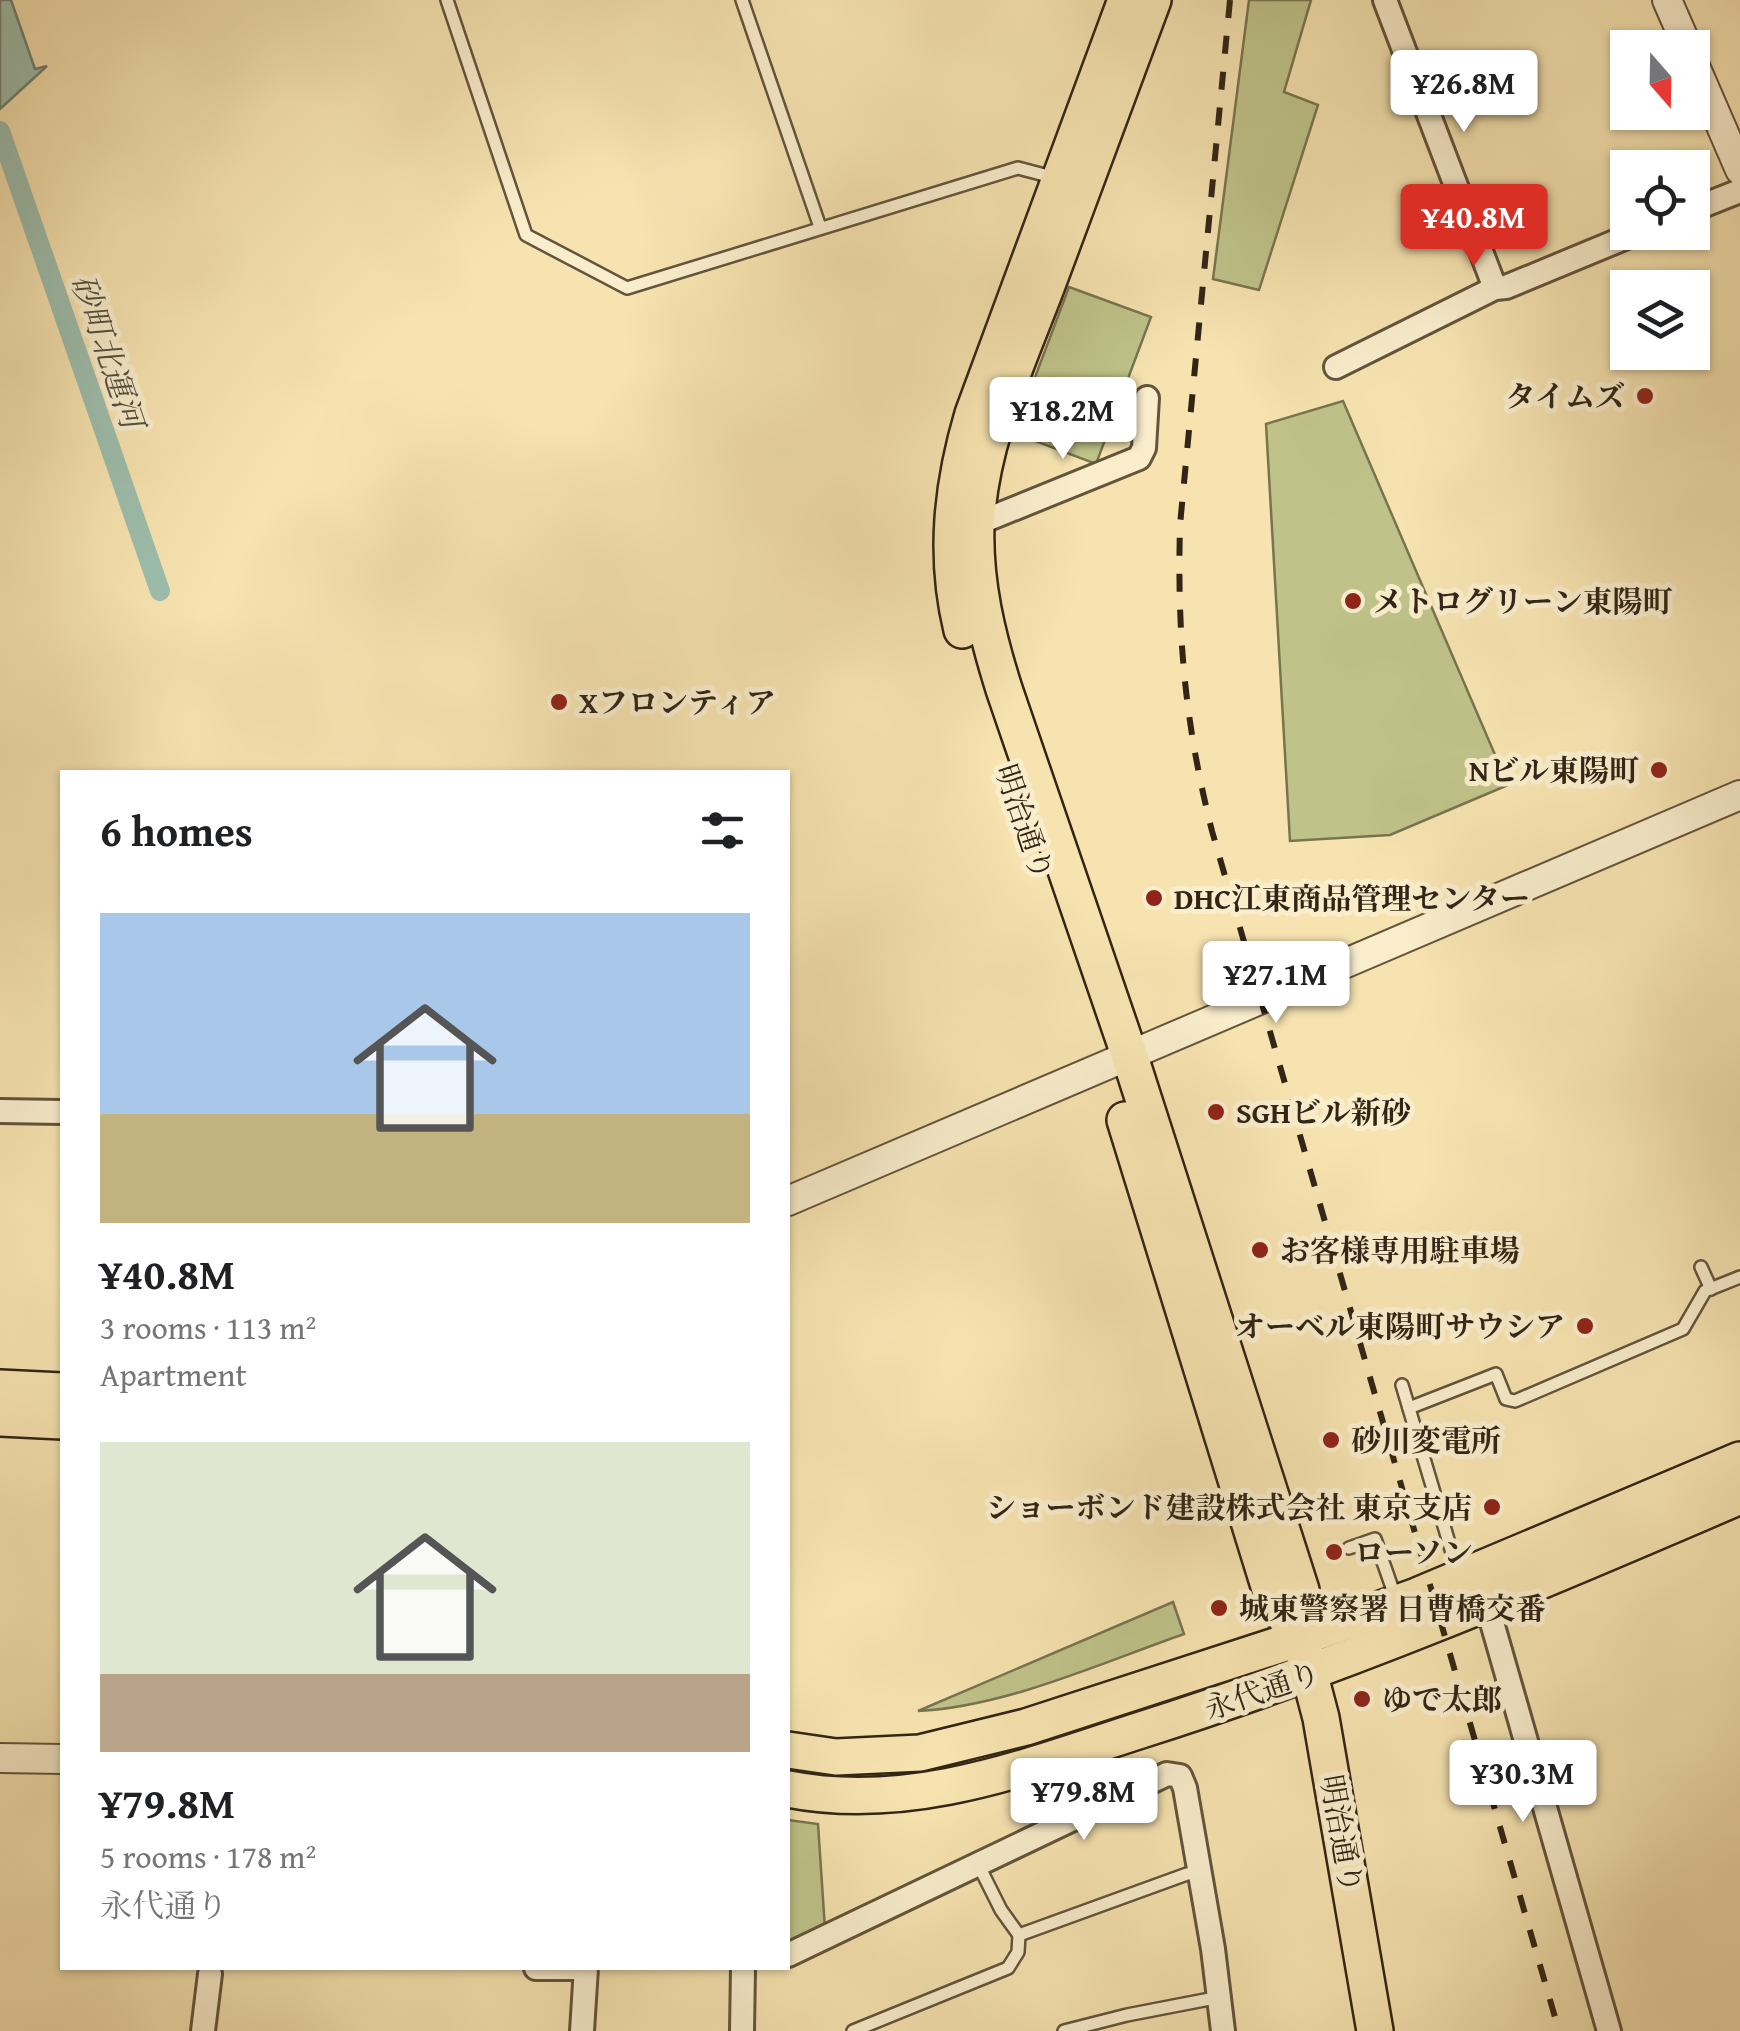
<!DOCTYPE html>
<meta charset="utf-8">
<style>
body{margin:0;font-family:"Gentium Book Plus","Noto Serif JP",serif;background:#f2f2f2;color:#202124;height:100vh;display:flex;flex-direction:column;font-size:38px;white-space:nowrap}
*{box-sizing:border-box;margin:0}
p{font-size:32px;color:#757577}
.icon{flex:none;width:55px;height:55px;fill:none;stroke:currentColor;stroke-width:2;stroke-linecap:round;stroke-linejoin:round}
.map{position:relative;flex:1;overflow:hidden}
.details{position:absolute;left:60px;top:770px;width:730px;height:1200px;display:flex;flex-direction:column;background:#fff;border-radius:0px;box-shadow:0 2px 8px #0004}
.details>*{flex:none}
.needle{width:65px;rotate:160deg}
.buttons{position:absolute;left:1610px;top:30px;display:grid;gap:20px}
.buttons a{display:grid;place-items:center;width:100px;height:100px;border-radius:0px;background:#fff;box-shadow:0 2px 8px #0004;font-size:50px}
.price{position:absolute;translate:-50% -85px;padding:0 22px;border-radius:10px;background:#fff;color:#222;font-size:32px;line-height:65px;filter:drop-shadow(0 2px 5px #0008)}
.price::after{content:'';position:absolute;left:50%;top:60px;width:30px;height:22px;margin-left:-15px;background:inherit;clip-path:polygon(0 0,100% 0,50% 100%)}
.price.selected{background:#d93025;color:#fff}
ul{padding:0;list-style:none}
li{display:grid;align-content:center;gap:20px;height:530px;padding:0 40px}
li span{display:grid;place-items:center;height:310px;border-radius:0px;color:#555}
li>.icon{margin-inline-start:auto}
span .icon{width:180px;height:180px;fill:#fffc;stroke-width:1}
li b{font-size:42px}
h2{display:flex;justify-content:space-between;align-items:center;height:120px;padding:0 40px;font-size:42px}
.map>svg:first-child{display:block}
</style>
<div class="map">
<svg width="1740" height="2031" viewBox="0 0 1740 2031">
<rect width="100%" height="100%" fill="#f6e3b0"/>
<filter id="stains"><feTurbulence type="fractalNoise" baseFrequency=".002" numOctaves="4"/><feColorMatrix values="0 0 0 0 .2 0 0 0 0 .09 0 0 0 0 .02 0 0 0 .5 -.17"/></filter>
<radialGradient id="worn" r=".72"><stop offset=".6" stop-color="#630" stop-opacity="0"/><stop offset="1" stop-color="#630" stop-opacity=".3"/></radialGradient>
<g fill="#bfc38a" stroke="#787450" stroke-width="2.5">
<polygon points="1249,0 1311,0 1284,92 1318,105 1259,290 1213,279"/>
<polygon points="1069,287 1151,317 1096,464 1014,433"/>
<polygon points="1343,401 1508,785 1390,835 1290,841 1266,424"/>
<path d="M1173,1602L1184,1634C1101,1663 1005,1707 918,1711Z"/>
<polygon points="788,1820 818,1824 825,1929 788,1946"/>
</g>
<polygon fill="#9dbead" stroke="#728171" stroke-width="2.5" points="0,0 11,0 35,69 47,66 0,109"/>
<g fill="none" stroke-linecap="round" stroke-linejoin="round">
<polyline stroke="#9dbead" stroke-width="20" points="0,131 160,591"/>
<g stroke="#63543c" stroke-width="16">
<g id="service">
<polyline points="447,0 526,235 627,288 1018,168 1056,178"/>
<polyline points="742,0 820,227"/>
<polyline points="1701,1267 1711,1289"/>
<polyline points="1402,1385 1458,1573"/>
<polyline points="1409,1408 1496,1374 1506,1399 1515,1401 1683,1329 1705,1291 1740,1277"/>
<polyline points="1349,1548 1375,1539 1396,1599"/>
<polyline points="979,1866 1001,1910 1019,1935 1187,1874 1199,1873"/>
<polyline points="853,2031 1008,1968 1018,1952 1019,1935"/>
<polyline points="1064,2031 1127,2015 1220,1997"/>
</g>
</g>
<g stroke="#63543c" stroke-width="28">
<g id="minor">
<polyline points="1385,0 1495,288"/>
<polyline points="1692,210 1740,191"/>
<polyline points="1336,367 1495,288 1506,287 1639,232"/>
<polyline points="976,524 1139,458 1144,448 1147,398"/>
<polyline points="0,1111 62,1112"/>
<polyline points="1487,1605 1609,2031"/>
<polyline points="788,1955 1167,1774 1180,1776 1185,1788 1213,1949 1223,2031"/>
<polyline points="536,1968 579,1968"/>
<polyline points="203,2031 210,1974"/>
<polyline points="582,2031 586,1968"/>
<polyline points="742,2031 743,1968"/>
</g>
</g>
<g stroke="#63543c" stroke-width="32">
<g id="tertiary">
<polyline points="1667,0 1688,48"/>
<polyline points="1692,59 1740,170"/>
<polyline points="788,1201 1740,795"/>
<polyline points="0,1758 62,1759"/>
</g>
</g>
<g stroke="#322516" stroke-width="40">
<g id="primary">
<path d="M1153,0C1118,95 1083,190 1047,285C1018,362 980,441 976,525C974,582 987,635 1004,689L1130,1057L1301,1590L1300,1638L1321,1718L1375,2031"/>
<path d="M962,630C944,556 952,485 973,414L1126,0"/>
<polyline points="1125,1120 1273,1599 1300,1638"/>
<polyline points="0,1388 62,1391"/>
<polyline points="0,1418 62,1421"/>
<polyline points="788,1750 836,1757 920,1753 1026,1727 1300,1638 1417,1596 1740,1460"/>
<path d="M788,1789C911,1813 1026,1767 1141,1730C1346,1665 1543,1581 1740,1496"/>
</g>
</g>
<use href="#service" stroke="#f9edcc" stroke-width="11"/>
<use href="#minor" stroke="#f9edcc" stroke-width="22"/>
<use href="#tertiary" stroke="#f9edcc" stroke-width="28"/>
<use href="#primary" stroke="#f6e3b0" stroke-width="35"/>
<path stroke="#322516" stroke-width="6" stroke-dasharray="18 18" stroke-linecap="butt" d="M1230,0L1180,525C1177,635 1185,724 1212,831L1559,2031"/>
</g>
<g fill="#8f2418" stroke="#f9edcc" stroke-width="4">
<circle cx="1645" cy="396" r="10"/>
<circle cx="1353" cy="601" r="10"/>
<circle cx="559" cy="702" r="10"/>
<circle cx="1659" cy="770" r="10"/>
<circle cx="1154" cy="898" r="10"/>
<circle cx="1216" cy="1112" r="10"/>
<circle cx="1260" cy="1250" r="10"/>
<circle cx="1585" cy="1326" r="10"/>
<circle cx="1331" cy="1440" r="10"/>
<circle cx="1492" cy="1507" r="10"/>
<circle cx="1334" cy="1552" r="10"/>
<circle cx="1219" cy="1608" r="10"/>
<circle cx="1362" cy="1699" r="10"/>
</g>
<g text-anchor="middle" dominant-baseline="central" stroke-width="10" stroke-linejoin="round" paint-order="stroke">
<g font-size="30" font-weight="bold" fill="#322516" stroke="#f9edcc" text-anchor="start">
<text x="1625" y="396" text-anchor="end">タイムズ</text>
<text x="1373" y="601">メトログリーン東陽町</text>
<text x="579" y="702">Xフロンティア</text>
<text x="1639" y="770" text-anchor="end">Nビル東陽町</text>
<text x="1174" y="898">DHC江東商品管理センター</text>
<text x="1236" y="1112">SGHビル新砂</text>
<text x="1280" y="1250">お客様専用駐車場</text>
<text x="1565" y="1326" text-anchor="end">オーベル東陽町サウシア</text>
<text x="1351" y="1440">砂川変電所</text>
<text x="1472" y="1507" text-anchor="end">ショーボンド建設株式会社 東京支店</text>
<text x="1354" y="1552">ローソン</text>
<text x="1239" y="1608">城東警察署 日曹橋交番</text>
<text x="1382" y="1699">ゆで太郎</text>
</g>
<g font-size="30" fill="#322516" stroke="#f9edcc">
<text transform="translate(1025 822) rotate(71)">明治通り</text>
<text transform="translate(1262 1690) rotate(-19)">永代通り</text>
<text transform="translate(1342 1834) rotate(80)">明治通り</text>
</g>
<g font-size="32" font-style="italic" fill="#525343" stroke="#f9edcc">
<text transform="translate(108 351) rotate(71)">砂町北運河</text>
</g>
</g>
<rect width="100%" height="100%" filter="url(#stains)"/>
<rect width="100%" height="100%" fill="url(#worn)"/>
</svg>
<div class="buttons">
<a><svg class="needle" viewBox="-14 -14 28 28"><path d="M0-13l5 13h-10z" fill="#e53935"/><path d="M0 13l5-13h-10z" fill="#757577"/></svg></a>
<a><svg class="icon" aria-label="locate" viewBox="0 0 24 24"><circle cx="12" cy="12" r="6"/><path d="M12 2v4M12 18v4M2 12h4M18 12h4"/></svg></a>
<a><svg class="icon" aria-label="layers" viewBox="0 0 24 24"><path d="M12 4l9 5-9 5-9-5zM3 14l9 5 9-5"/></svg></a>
</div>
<b class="price" style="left:1464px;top:135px">¥26.8M</b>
<b class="price selected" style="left:1474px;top:269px">¥40.8M</b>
<b class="price" style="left:1063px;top:462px">¥18.2M</b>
<b class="price" style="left:1276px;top:1026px">¥27.1M</b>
<b class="price" style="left:1523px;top:1825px">¥30.3M</b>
<b class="price" style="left:1084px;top:1843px">¥79.8M</b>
<section class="details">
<h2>6 homes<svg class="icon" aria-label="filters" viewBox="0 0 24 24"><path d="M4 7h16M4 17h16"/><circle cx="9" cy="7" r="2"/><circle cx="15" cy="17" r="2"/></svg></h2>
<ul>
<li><span style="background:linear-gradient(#a9c7e8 65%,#c2b280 0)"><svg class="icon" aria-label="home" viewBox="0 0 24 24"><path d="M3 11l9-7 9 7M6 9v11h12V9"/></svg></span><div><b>¥40.8M</b><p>3 rooms · 113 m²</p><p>Apartment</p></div></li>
<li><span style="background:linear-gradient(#dfe7d0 75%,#b9a48a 0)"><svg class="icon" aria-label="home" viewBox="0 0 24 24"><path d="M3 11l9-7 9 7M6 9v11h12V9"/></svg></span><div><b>¥79.8M</b><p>5 rooms · 178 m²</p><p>永代通り</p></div></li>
</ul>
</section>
</div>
